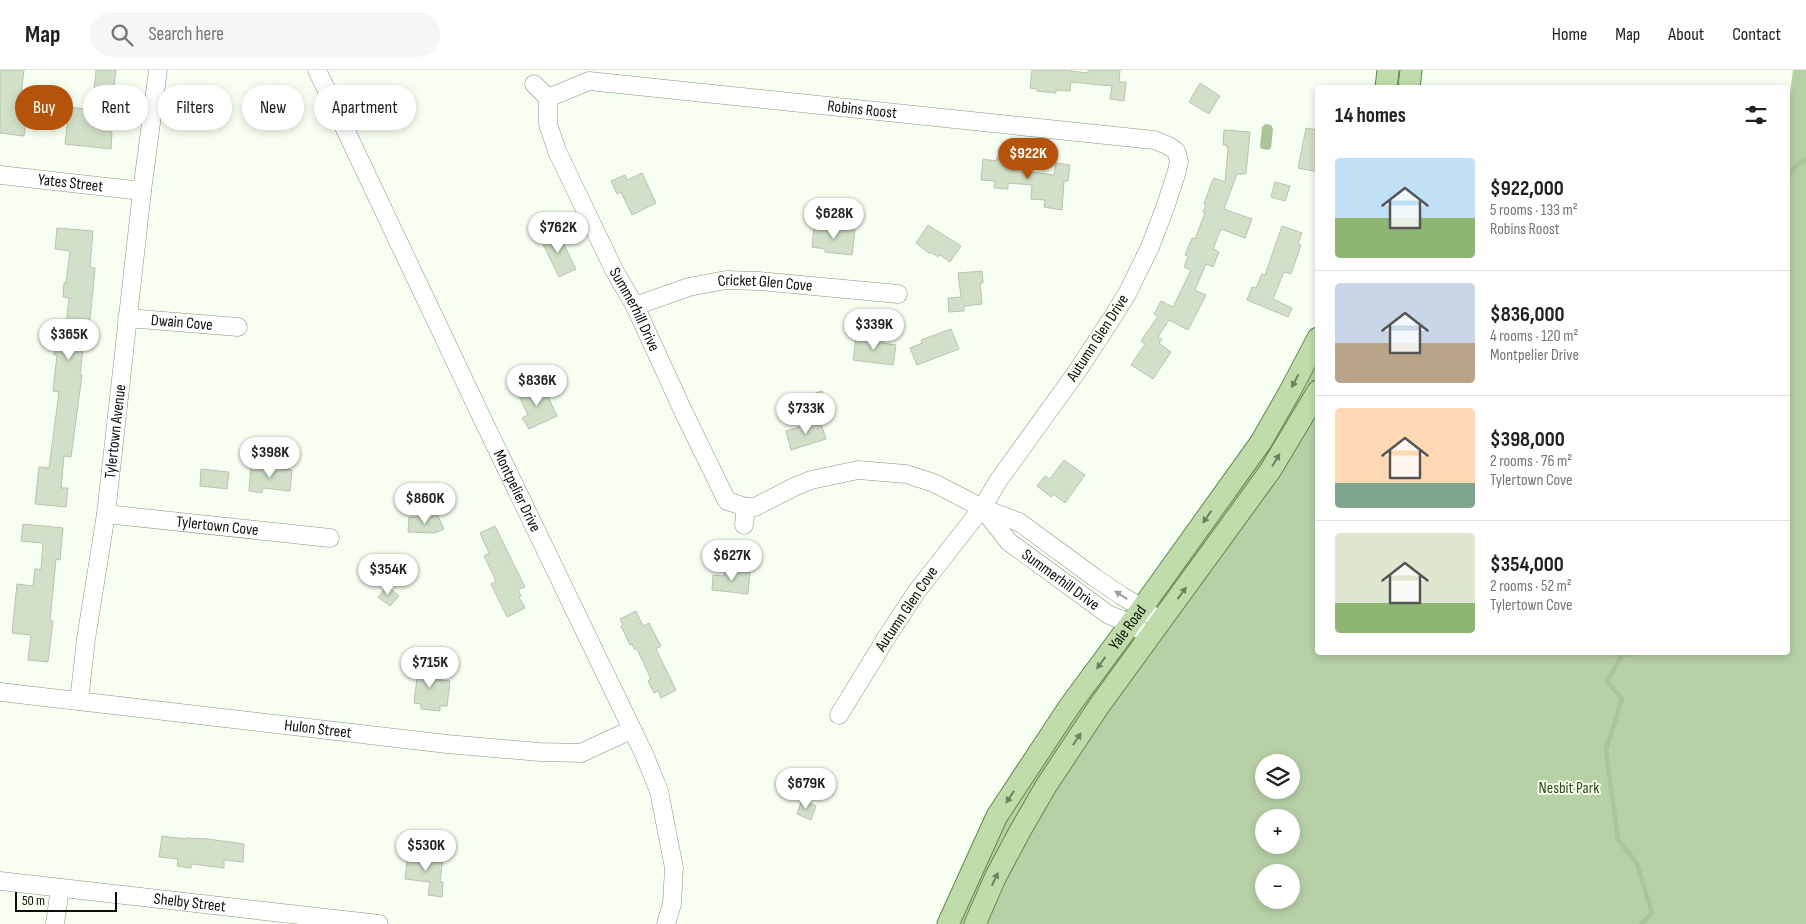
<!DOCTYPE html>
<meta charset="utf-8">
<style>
body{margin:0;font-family:"Sofia Sans Condensed",sans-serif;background:#f6f6f6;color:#202124;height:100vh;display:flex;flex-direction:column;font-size:19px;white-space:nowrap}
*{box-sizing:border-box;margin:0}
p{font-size:16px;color:#757577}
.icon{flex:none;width:28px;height:28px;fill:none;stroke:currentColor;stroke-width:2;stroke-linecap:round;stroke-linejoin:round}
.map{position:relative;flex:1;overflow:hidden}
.side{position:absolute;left:1315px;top:15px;width:475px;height:570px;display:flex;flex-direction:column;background:#fff;border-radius:5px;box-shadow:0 2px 8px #0003}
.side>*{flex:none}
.guide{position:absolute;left:15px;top:15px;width:475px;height:45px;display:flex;gap:10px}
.tools{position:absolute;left:1255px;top:684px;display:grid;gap:10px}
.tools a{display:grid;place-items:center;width:45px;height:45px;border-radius:50%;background:#fff;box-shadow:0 2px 8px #0003;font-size:25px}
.scale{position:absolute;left:15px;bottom:12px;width:102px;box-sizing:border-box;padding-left:5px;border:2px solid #0a0f07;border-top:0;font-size:14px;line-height:18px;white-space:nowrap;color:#0a0f07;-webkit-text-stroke:4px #f6fff1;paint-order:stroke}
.price{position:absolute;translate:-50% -42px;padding:0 11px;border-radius:18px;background:#fff;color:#222;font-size:16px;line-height:32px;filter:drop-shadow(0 1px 2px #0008)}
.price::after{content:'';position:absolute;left:50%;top:30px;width:15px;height:11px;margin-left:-8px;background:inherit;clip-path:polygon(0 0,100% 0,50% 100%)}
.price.on{background:#b45309;color:#fff}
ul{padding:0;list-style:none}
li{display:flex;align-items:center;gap:15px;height:125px;padding:0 20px}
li+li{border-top:1px solid #e0e0e0}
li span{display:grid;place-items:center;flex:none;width:140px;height:100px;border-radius:5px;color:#555}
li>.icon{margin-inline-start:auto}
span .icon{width:60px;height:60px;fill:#fffc;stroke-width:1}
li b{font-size:21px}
h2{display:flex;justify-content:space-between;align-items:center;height:60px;padding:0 20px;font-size:21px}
.pill{padding:0 18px;border-radius:22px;background:#fff;box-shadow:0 2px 8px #0003;font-size:18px;line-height:45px}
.pill.on{background:#b45309;color:#fff}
header{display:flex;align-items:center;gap:30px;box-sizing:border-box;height:70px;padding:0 25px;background:#fff;border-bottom:1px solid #e0e0e0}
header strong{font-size:24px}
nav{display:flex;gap:28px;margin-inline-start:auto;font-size:18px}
.search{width:350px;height:45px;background:#f6f6f6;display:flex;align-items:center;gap:12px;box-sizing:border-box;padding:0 18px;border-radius:28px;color:#757577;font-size:19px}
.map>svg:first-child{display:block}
</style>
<header>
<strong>Map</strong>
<div class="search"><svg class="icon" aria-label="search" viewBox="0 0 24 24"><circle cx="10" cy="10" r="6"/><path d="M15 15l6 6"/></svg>Search here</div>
<nav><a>Home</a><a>Map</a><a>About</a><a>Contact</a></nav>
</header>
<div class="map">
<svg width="1806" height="854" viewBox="0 0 1806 854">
<rect width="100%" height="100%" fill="#f6fff1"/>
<path fill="#b7d0a6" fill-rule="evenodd" d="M1793,0H1806V854H944L992,753L1272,347L1317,259L1318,582H1788V39ZM1264,692H1291V720H1264ZM1264,748H1291V775H1264ZM1264,802H1291V830H1264Z"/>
<polygon fill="#abc49a" points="1265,54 1271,55 1273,59 1271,78 1268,80 1262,79 1260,77 1262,57"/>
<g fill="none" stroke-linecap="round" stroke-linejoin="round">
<g stroke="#abc49a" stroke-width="4.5">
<polyline points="1788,107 1795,97 1806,89"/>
<polyline points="1639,582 1622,585 1607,611 1622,629 1606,680 1618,770 1637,793 1652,843 1641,854"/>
</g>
</g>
<g fill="#d2e0c9" stroke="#b7c4ae">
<polygon points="0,0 24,0 19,43 27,44 24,66 0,63"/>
<polygon points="96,0 116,0 112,33 93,31"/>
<polygon points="1032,0 1062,0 1088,3 1088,0 1120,0 1119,12 1126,12 1124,31 1110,29 1112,16 1071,12 1070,21 1056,20 1056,23 1037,21 1037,19 1030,18"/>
<polygon points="1200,13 1220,26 1209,44 1189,32"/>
<polygon points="69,37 102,41 100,61 112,62 111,79 65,74"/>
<polygon points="1306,58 1318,60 1318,102 1298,98"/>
<polygon points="1224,60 1250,62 1246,104 1237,104 1224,139 1252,149 1245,168 1221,159 1213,179 1219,182 1213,197 1206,194 1195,220 1206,225 1188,260 1169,250 1158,267 1162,269 1159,273 1171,282 1153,309 1131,295 1145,274 1141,271 1158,246 1154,244 1161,231 1173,237 1191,200 1184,197 1188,186 1185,185 1192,168 1195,169 1205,143 1203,142 1206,135 1204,134 1211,114 1214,108 1225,112 1228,79 1227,78 1227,75 1223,75"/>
<polygon points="997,88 1025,90 1024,101 1054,105 1056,93 1070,95 1068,111 1064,111 1062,140 1044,137 1045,130 1031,129 1032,115 1008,113 1008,119 994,118 995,111 981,110 983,89 996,91"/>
<polygon points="642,103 656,133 632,145 621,122 617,124 611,111 625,105 627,110"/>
<polygon points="1275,112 1290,116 1285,131 1271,127"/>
<polygon points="928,155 961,176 950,192 940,185 938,187 931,182 930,184 916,173"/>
<polygon points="814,156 855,160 852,185 825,182 825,179 812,177"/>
<polygon points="1282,156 1302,163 1298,174 1301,175 1291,204 1284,202 1273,229 1292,238 1288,247 1247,230 1252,217 1256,218 1262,204 1265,205"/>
<polygon points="57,158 93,161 90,197 95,198 87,280 83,279 80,305 82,305 71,387 64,386 61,418 68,418 66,437 35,434 39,397 49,398 59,322 53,321 57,285 54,285 55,274 64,275 69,228 63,227 64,213 66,213 70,181 55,179"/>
<polygon points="558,162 576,199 559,207 541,170"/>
<polygon points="982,201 983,213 980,213 982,234 964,236 964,241 949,242 948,228 961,227 958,203"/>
<polygon points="951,259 959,279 917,295 910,278 922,273 921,270"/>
<polygon points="863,267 882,269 882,273 896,275 893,295 853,290 856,268 862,269"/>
<polygon points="542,314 557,346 529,359 522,348 528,345 519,326"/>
<polygon points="822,321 826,334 810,338 807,326"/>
<polygon points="820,351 826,369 791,380 786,361"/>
<polygon points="1064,390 1085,405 1065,433 1053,424 1051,427 1037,416 1045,406 1050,409"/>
<polygon points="251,396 292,400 290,421 263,418 262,423 249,421"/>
<polygon points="201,399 229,402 227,419 200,416"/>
<polygon points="437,444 444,459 435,463 408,462 409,447 430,448"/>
<polygon points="23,454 63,458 60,490 56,489 50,551 53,551 48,592 28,590 31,565 12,563 17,514 33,516 35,499 41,499 43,473 21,471"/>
<polygon points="495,456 525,517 518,520 521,526 519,527 525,538 507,547 491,514 496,511 484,486 489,483 480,463"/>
<polygon points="725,500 750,502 748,524 712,520 713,505 724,506"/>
<polygon points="387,516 399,526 390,536 378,527"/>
<polygon points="636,541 643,556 649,553 661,576 656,579 676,620 661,628 658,621 654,623 648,611 651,609 637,579 635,580 632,574 630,575 621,556 623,555 620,549"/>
<polygon points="419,591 433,593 431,609 450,611 447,636 440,636 440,641 421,639 421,634 414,633"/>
<polygon points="802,730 816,736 811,750 797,744"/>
<polygon points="162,766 186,769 186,768 208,769 244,774 243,792 224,790 224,798 191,794 191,798 177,796 178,789 159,787"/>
<polygon points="408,783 443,787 440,812 443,812 442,827 428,825 430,812 405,809"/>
</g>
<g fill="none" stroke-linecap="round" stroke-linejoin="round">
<g stroke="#87947f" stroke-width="19">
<g id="minor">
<path id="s1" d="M317,0L482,348L644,684L659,721L674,798L672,834L666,854"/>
<polyline points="534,14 548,28"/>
<path id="s2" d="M548,28L589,11L1154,70L1169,76L1176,81L1179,91L1177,101L1166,135L1150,177L1128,222L1114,245L1076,303L998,411L982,438L917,521L888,565L839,645"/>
<path id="s3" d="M548,28V54L557,81L614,200L635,236L684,343L727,431L746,437H755L794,417L811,410L858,400L906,404L934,413L982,438L1019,452L1094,507L1122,526L1142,538L1161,552"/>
<path id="s4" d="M0,105L142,121"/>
<path id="s5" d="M635,236L689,217L726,210L759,211L898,224"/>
<path id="s6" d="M127,248L238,257"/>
<path id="s7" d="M983,439L1009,472L1109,545L1131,553L1150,567"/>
<path id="s8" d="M106,444L330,468"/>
<polyline points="744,455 746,437"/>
<path id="s9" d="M0,622L447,674L540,682L581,683L631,660"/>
<path id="s10" d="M79,631L86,569L106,444L142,121L158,0"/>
<path id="s11" d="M0,811L379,854"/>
<polyline points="55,854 60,818"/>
</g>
</g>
<g stroke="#64854d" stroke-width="23">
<g id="major">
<polyline points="1386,18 1388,0"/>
<polyline points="1409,18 1411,0"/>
<path id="s12" d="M948,854L997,746L1069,637L1142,538L1261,372L1289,323L1318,268"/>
<polyline points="975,854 995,808 1020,761 1046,716 1099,636 1270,401 1318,321"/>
</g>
</g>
<use href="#minor" stroke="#fff" stroke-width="18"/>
<use href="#major" stroke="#bfdcaa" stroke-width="21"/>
</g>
<defs><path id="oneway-solid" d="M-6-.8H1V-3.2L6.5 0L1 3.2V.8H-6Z" transform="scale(1.25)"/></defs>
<g fill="#6e8061">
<use href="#oneway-solid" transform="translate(1295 311) rotate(118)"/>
<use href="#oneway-solid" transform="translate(1276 390) rotate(-59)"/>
<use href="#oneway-solid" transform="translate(1207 447) rotate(125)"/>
<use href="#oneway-solid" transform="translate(1182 523) rotate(-54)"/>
<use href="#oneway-solid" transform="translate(1101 593) rotate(126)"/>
<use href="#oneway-solid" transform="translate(1077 669) rotate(-57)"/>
<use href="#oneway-solid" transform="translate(1010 727) rotate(123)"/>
<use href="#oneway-solid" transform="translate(995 809) rotate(-65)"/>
</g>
<use fill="#9d9f9c" href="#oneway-solid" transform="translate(1121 525) rotate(-147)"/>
<g text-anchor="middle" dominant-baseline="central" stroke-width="4" stroke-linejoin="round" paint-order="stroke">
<g font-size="16" fill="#0a0f07" stroke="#f6fff1">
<text stroke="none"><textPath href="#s2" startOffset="319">Robins Roost</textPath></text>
<text stroke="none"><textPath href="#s4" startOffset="71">Yates Street</textPath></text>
<text stroke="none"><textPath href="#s5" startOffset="134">Cricket Glen Cove</textPath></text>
<text stroke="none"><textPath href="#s3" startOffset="231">Summerhill Drive</textPath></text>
<text stroke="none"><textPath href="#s6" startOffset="55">Dwain Cove</textPath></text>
<text transform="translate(1098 268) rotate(-57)">Autumn Glen Drive</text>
<text stroke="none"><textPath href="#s10" startOffset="272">Tylertown Avenue</textPath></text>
<text stroke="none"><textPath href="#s1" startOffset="466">Montpelier Drive</textPath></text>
<text stroke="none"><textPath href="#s8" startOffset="112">Tylertown Cove</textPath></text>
<text stroke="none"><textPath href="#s7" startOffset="106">Summerhill Drive</textPath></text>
<text transform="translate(907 539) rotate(-56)">Autumn Glen Cove</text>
<text stroke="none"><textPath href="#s12" startOffset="348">Yale Road</textPath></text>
<text stroke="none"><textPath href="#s9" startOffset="320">Hulon Street</textPath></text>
<text stroke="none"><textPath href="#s11" startOffset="191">Shelby Street</textPath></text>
</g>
<g font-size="16" fill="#2d4c10" stroke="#f6fff1">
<text x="1569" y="718">Nesbit Park</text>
</g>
</g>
</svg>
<div class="tools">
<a><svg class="icon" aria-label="layers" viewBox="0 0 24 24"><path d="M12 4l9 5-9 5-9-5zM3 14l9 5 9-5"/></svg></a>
<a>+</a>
<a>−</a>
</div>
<div class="scale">50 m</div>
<b class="price on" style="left:1028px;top:110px">$922K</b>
<b class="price" style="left:834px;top:170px">$628K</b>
<b class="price" style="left:558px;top:184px">$762K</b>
<b class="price" style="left:874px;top:281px">$339K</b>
<b class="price" style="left:69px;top:291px">$365K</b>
<b class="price" style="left:537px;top:337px">$836K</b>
<b class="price" style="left:806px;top:365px">$733K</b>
<b class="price" style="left:270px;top:409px">$398K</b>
<b class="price" style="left:425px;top:455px">$860K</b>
<b class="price" style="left:732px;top:512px">$627K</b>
<b class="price" style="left:388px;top:526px">$354K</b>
<b class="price" style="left:430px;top:619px">$715K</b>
<b class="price" style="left:806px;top:740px">$679K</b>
<b class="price" style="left:426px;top:802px">$530K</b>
<div class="guide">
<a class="pill on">Buy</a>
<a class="pill">Rent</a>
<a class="pill">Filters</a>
<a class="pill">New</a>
<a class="pill">Apartment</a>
</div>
<section class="side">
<h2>14 homes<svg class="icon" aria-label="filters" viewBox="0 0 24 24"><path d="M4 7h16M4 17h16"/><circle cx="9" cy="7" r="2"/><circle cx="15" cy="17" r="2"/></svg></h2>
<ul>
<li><span style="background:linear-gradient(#bfe0f5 60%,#8fb573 0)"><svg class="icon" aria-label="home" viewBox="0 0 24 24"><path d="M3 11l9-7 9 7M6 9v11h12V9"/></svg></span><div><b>$922,000</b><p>5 rooms · 133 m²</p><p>Robins Roost</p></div></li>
<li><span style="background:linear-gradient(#c9d6e8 60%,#b9a48a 0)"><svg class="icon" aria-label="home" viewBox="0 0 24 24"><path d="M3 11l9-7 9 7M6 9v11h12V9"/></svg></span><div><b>$836,000</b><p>4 rooms · 120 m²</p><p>Montpelier Drive</p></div></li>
<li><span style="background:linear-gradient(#ffd9b3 75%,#7fa58c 0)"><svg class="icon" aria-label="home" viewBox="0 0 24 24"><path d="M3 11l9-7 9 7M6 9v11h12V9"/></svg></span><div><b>$398,000</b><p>2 rooms · 76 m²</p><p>Tylertown Cove</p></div></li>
<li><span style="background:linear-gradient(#dfe7d0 70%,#8fb573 0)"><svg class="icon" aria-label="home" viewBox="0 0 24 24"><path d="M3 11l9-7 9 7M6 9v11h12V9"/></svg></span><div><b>$354,000</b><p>2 rooms · 52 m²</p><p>Tylertown Cove</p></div></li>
</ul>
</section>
</div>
